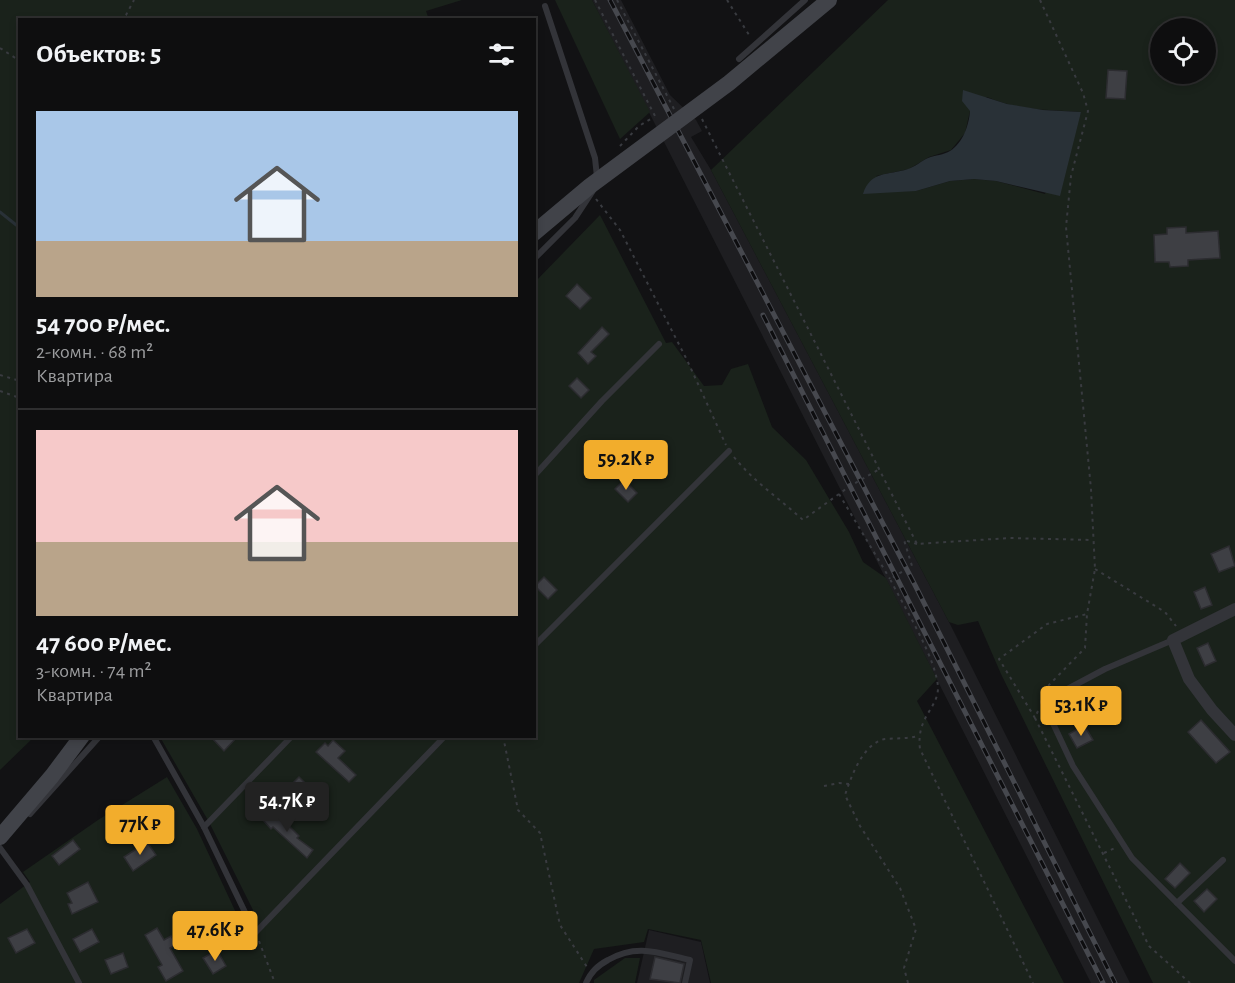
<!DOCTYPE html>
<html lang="ru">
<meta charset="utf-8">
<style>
body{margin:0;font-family:"Alegreya Sans",sans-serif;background:#1c1c1d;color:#f1f3f6;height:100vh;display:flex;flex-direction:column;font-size:22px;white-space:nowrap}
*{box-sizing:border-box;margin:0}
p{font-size:20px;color:#9b9c9e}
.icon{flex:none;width:33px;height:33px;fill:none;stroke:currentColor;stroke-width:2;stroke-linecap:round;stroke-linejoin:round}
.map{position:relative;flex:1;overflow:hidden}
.drawer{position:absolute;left:18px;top:18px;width:518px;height:720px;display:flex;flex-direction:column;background:#0e0e0f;border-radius:0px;box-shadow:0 3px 9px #0003,0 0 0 2px #2e2e2f}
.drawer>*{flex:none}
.buttons{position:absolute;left:1150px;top:18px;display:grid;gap:12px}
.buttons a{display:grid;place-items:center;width:66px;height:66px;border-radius:50%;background:#0e0e0f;box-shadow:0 3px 9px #0003,0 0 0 2px #2e2e2f;font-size:30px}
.price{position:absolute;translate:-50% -51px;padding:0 14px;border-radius:6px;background:#f2ad2c;color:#111;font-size:20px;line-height:39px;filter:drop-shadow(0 2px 3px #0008)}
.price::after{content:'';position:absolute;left:50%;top:36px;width:18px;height:14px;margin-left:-9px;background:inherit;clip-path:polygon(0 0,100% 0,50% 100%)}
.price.selected{background:#222;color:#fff}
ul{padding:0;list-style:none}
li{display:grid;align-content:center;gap:12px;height:318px;padding:0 18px}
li+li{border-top:2px solid #2e2e2f}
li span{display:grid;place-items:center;height:186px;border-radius:0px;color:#555}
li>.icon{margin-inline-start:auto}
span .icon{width:108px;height:108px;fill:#fffc;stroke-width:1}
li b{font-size:26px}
h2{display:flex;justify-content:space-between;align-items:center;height:72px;padding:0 18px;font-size:26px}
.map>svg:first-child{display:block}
</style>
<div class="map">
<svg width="1235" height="983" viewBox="0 0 1235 983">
<rect width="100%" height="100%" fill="#121214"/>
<g fill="#1e1e21">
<polygon points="592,0 621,0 670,95 696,120 702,131 691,137 711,170 949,622 1130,983 1091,983"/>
<polygon points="649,930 701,942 710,983 637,983"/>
</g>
<g fill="#1a221b" fill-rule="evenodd">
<polygon points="0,0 462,0 426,11 429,20 20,20 20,736 34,737 0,770"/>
<polygon points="555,0 592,0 650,112 620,139"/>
<path d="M888,0H1235V983H1153L1001,674L978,621L958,625L949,622L711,170ZM1161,28H1206V74H1161ZM987,97C1016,110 1049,110 1081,112L1045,194L996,181L974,179L950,181L916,191L876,176L909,169L929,157L951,150L965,133L970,111Z"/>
<polygon points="600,215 666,343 672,342 704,386 722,385 731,369 748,364 772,427 806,460 849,532 863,562 886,578 937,679 917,701 1064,983 711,983 701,940 648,929 644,942 594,949 579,983 0,983 0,904 30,882 23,872 98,820 167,777 197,829 245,932 248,926 254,923 256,916 209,822 160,737 534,736 534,283"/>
<polygon points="625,958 640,958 635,983 594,983 594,980"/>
</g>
<path fill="#293137" d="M963,90L1007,104L1043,110L1081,112L1060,196L996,181L974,179L950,181L916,191L863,194C871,170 887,176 908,169C915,167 921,161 928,158C935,155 944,155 950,151C963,143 969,125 970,111L962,101Z"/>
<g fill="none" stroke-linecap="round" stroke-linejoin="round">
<polyline stroke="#293137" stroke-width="3" points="0,212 20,228"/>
</g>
<g fill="#3e3f44" stroke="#2c2c30" stroke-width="1.5">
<polygon points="1108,70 1127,71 1125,99 1106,98"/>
<polygon points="1186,227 1186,233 1218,231 1220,258 1188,260 1188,266 1170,267 1169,262 1155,262 1154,235 1167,234 1167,228"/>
<polygon points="577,284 591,298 580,309 566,296"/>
<polygon points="602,327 609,334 591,352 596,356 588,364 578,353"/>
<polygon points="577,378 589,390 581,398 569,386"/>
<polygon points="624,480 637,493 628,502 615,489"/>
<polygon points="1229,546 1235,566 1219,572 1211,554"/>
<polygon points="544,577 557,590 548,599 535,586"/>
<polygon points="1205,587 1212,605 1201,609 1194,592"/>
<polygon points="1208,643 1216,661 1205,666 1197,648"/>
<polygon points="1201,720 1230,752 1216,763 1188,732"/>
<polygon points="1084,725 1093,740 1077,748 1069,734"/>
<polygon points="210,736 238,736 224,751"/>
<polygon points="333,740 345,751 338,758 356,775 349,782 316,752 325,743 328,746"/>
<polygon points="299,777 328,806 322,812 291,785"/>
<polygon points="273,810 299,836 297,838 313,850 307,858 273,827 271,829 263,820"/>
<polygon points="73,840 80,849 59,865 52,856"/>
<polygon points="147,842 156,855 133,871 124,857"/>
<polygon points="1180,863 1190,873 1175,888 1165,879"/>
<polygon points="88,882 98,902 72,914 68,904 72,903 67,893"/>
<polygon points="1207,889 1217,899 1204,912 1194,901"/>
<polygon points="157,928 164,940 171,936 176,945 170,948 183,971 166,981 158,967 162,965 145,935"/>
<polygon points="27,929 35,943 16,953 8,938"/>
<polygon points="92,929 99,942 80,952 73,939"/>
<polygon points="217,950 226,966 213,974 203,958"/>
<polygon points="123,953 128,967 111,974 105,960"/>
<polygon points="655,957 684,964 680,983 650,979"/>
</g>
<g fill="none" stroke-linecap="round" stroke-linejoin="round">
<g stroke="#393b40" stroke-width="2" stroke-dasharray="3 4.5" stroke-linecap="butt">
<polyline points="595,0 655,116"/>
<polyline points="617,0 674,109"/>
<polyline points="727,0 751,38"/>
<polyline points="1040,0 1083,93 1088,111 1071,176 1066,227 1091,489 1095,569 1087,614 1085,648 1047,687 1045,692"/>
<polyline points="120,20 126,15 134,0"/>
<polyline points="0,48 20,61"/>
<polyline points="702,119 917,544 1009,538 1092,540"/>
<polyline points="620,146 639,126 654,117"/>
<polyline points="596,199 620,230 687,360 726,445"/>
<polyline points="0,375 20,381"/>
<polyline points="0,391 20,398"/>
<path d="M734,457C753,481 780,499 803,520L850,486L878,470"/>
<polyline points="839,494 890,579"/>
<path d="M917,544L904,540L912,566L890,579C903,605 938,661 938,689C937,709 916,718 920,749L1033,983"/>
<polyline points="1095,569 1165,612 1176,626"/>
<polyline points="1038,711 1035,718 1149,946 1190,983"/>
<polyline points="1035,718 999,659 1047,624 1087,614"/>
<polyline points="503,736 518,810 540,833 560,925 587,967"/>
<polyline points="824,786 839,783 849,784"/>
<polyline points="1104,853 1115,848"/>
<polyline points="259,941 275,983"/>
<path d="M908,983L904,968L916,929L900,888L860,826L845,795C851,777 863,743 885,739C896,738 907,739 918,736"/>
</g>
<g stroke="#333439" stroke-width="6">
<polyline points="545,6 595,158 597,177"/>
<polyline points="739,59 805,0"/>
<polyline points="534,259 575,218 594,189"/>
<polyline points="534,476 602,401 659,344"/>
<polyline points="1173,640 1105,669 1043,702 1073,766 1132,858 1235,961"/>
<polyline points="534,646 729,451"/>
<polyline points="153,736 204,827 255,933 445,736"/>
<polyline points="30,814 100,736"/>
<polyline points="204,827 292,736"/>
<polyline points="0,848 27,885 79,983"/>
<polyline points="1177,903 1223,860"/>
<path d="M586,983C591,972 597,966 608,960C637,943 659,953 690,960L685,983"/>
</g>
<polyline stroke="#333439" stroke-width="12" points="1235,609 1173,640 1189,679 1212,710 1235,735"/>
<polyline stroke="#414349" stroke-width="16" points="0,837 52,776 82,736"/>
<g stroke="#46484e" stroke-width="5">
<g id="rail">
<polyline points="610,0 916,587 1115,983"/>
<polyline points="763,315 1103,983"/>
</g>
</g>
<use href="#rail" stroke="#0d0d0f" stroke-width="3" stroke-dasharray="9" stroke-linecap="butt"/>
<polyline stroke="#414349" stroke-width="16" points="534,233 590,186 729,83 829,0"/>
</g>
</svg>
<div class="buttons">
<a><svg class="icon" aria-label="locate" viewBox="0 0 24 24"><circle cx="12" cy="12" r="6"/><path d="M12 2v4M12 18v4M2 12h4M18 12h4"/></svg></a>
</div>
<b class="price" style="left:626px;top:491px">59.2K ₽</b>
<b class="price" style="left:1081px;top:737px">53.1K ₽</b>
<b class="price selected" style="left:287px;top:833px">54.7K ₽</b>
<b class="price" style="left:140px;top:856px">77K ₽</b>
<b class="price" style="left:215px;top:962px">47.6K ₽</b>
<section class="drawer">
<h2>Объектов: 5<svg class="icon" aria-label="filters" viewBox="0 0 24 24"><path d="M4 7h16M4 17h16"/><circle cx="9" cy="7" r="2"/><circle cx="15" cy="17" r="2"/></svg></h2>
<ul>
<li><span style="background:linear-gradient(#a9c7e8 70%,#b9a48a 0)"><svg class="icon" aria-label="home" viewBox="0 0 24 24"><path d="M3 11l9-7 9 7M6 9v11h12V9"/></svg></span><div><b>54 700 ₽/мес.</b><p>2-комн. · 68 m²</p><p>Квартира</p></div></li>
<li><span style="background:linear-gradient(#f6c9c9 60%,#b9a48a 0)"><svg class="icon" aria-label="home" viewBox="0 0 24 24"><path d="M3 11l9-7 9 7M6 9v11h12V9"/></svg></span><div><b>47 600 ₽/мес.</b><p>3-комн. · 74 m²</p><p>Квартира</p></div></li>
</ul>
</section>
</div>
